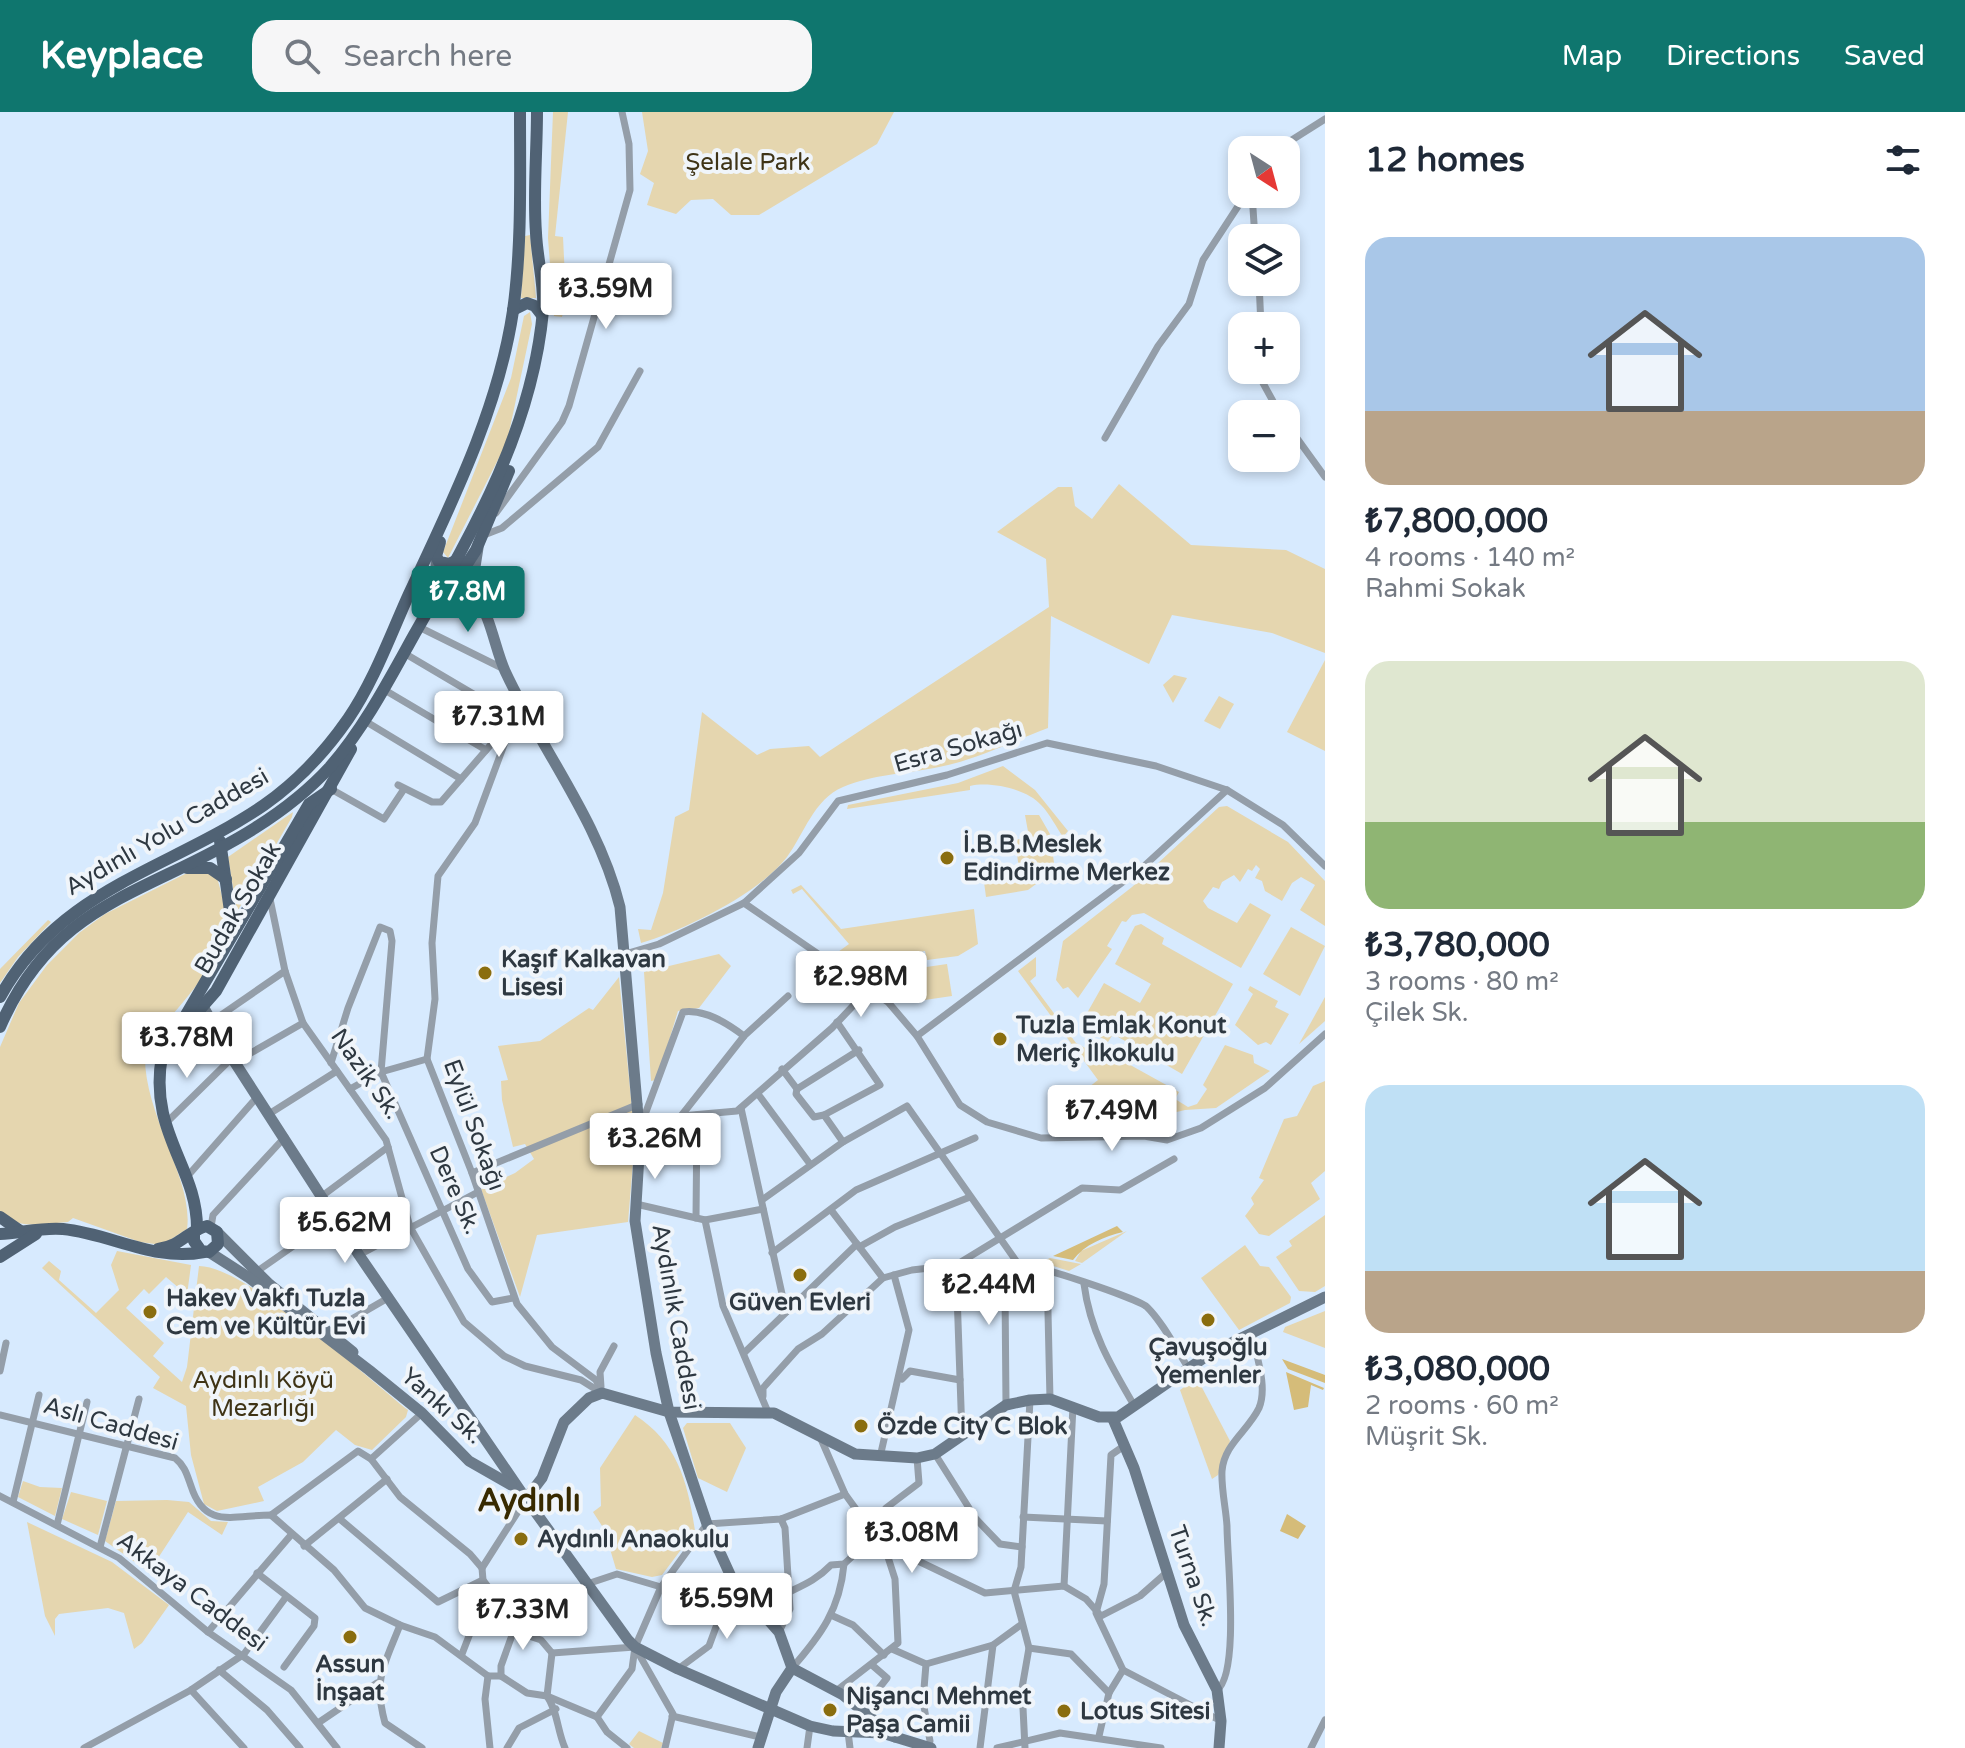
<!DOCTYPE html>
<meta charset="utf-8">
<style>
body{margin:0;font-family:"Varela Round",sans-serif;background:#f6f6f7;color:#1f2937;height:100vh;display:flex;flex-direction:column;font-size:30px;white-space:nowrap}
*{box-sizing:border-box;margin:0}
p{font-size:26px;color:#747a83}
.icon{flex:none;width:44px;height:44px;fill:none;stroke:currentColor;stroke-width:2;stroke-linecap:round;stroke-linejoin:round}
.map{position:relative;flex:1;overflow:hidden}
.sheet{display:flex;flex-direction:column;background:#fff;width:640px}
.sheet>*{flex:none}
.needle{width:52px;rotate:144deg}
.fabs{position:absolute;left:1228px;top:24px;display:grid;gap:16px}
.fabs a{display:grid;place-items:center;width:72px;height:72px;border-radius:16px;background:#fff;box-shadow:0 4px 12px #0003;font-size:40px}
.price{position:absolute;translate:-50% -68px;padding:0 18px;border-radius:8px;background:#fff;color:#222;font-size:26px;line-height:52px;filter:drop-shadow(0 2px 4px #0008)}
.price::after{content:'';position:absolute;left:50%;top:48px;width:24px;height:18px;margin-left:-12px;background:inherit;clip-path:polygon(0 0,100% 0,50% 100%)}
.price.active{background:#0f766e;color:#fff}
ul{padding:0;list-style:none}
li{display:grid;align-content:center;gap:16px;height:424px;padding:0 40px}
li span{display:grid;place-items:center;height:248px;border-radius:24px;color:#555}
li>.icon{margin-inline-start:auto}
span .icon{width:144px;height:144px;fill:#fffc;stroke-width:1}
li b{font-size:34px}
h2{display:flex;justify-content:space-between;align-items:center;height:96px;padding:0 40px;font-size:34px}
header{display:flex;align-items:center;gap:48px;box-sizing:border-box;height:112px;padding:0 40px;background:#0f766e;color:#fff}
header strong{font-size:38px}
nav{display:flex;gap:44px;margin-inline-start:auto;font-size:28px}
.search{width:560px;height:72px;background:#f6f6f7;display:flex;align-items:center;gap:20px;box-sizing:border-box;padding:0 28px;border-radius:24px;color:#747a83;font-size:30px}
main{display:flex;flex:1;min-height:0}
.map>svg:first-child{display:block}
</style>
<header>
<strong>Keyplace</strong>
<div class="search"><svg class="icon" aria-label="search" viewBox="0 0 24 24"><circle cx="10" cy="10" r="6"/><path d="M15 15l6 6"/></svg>Search here</div>
<nav><a>Map</a><a>Directions</a><a>Saved</a></nav>
</header>
<main>
<div class="map">
<svg width="1325" height="1636" viewBox="0 0 1325 1636">
<rect width="100%" height="100%" fill="#d7eafe"/>
<g fill="#e5d6af">
<polygon points="553,0 568,0 555,124 563,125 566,187 562,205 554,204 548,126"/>
<polygon points="642,0 894,0 877,32 759,103 731,103 713,87 691,88 676,102 647,93 654,71 640,62 648,39"/>
<polygon points="530,123 536,186 521,186 525,124"/>
<polygon points="530,200 532,212 507,330 448,446 443,440 511,266 524,204"/>
<path d="M1119,372L1191,433L1286,438L1325,457V541L1272,521L1172,503L1149,552L1051,504L1048,616C1013,629 976,648 939,655C907,662 873,662 843,675C814,687 804,722 787,745C760,781 683,819 641,831L638,817L651,818L663,781L675,705L689,698L702,600L757,643L770,637L809,634L820,645L1049,495L1046,447L997,420L1058,375H1072L1075,394L1092,407Z"/>
<polygon points="1325,548 1325,639 1287,620"/>
<polygon points="1174,563 1187,566 1173,591 1163,573"/>
<polygon points="1219,584 1234,592 1220,617 1204,609"/>
<path d="M1003,654L1035,678L1068,719L1063,725C1056,715 1050,702 1041,693C1027,677 990,669 970,674V678L847,697L848,693L958,671Z"/>
<polygon points="1227,694 1288,730 1325,769 1325,814 1300,798 1315,773 1301,765 1292,771 1282,789 1265,779 1262,769 1255,766 1260,757 1256,753 1252,759 1248,757 1240,770 1234,763 1222,770 1219,777 1213,775 1203,789 1208,796 1237,811 1250,791 1271,803 1241,856 1144,801 1132,803 1126,810 1122,809 1107,834 1112,837 1078,886 1068,875 1063,877 1056,868 1063,829 1132,775 1219,695"/>
<polygon points="293,700 292,705 237,800 228,745"/>
<polygon points="1025,703 1039,703 1050,722 1055,758 1028,778 986,785 984,770 1020,764 1015,728 1029,725"/>
<path d="M189,760L216,762C221,779 229,806 224,823C215,854 187,886 166,910C157,920 145,932 145,946C145,1004 194,1069 187,1117L162,1133L140,1130L73,1106L68,1110C43,1112 20,1118 0,1101V935L19,891L47,853L79,821L105,802Z"/>
<polygon points="801,773 841,817 974,797 978,832 958,844 927,848 925,839 853,851 838,840 849,832 802,777 793,782 791,778"/>
<polygon points="48,808 51,810 18,845 0,871 0,857"/>
<polygon points="1141,812 1164,826 1162,832 1233,872 1182,962 1113,922 1108,930 1085,916 1082,910 1104,871 1140,891 1151,872 1115,852 1135,814"/>
<polygon points="1291,815 1325,834 1300,884 1263,862"/>
<polygon points="719,842 731,854 699,896 678,899 657,968 651,969 644,860"/>
<polygon points="1036,845 1036,864 1030,869 1076,931 1110,949 1114,944 1179,980 1175,987 1188,995 1197,992 1207,977 1203,973 1225,933 1253,943 1254,951 1270,959 1216,996 1185,998 1139,1009 1141,1019 1131,1014 1115,991 1101,1001 1084,979 1098,968 1018,859"/>
<polygon points="947,852 952,884 904,891 899,859"/>
<polygon points="619,865 635,1027 628,1110 537,1123 520,1185 481,1077 515,1061 534,1047 525,1032 513,1035 502,988 501,969 508,968 498,934 540,929 589,896 593,898"/>
<polygon points="1250,874 1278,889 1275,895 1289,902 1271,933 1266,930 1258,933 1235,913 1253,882 1248,878"/>
<polygon points="1325,885 1325,909 1299,932"/>
<polygon points="1325,969 1325,1059 1311,1071 1320,1087 1269,1124 1259,1122 1245,1104 1254,1092 1251,1086 1264,1068 1259,1066 1284,1007 1297,1004 1313,974"/>
<polygon points="1325,1103 1325,1174 1315,1180 1299,1179 1276,1145 1292,1134 1289,1129"/>
<polygon points="1127,1119 1082,1151 1075,1149 1081,1139"/>
<polygon points="1245,1133 1260,1154 1269,1155 1291,1185 1290,1191 1239,1218 1201,1166"/>
<path d="M117,1139L191,1153L187,1183L166,1165L149,1182L144,1177L126,1196L164,1231L153,1244L182,1270L187,1255L199,1154C246,1154 366,1265 408,1298L406,1305L372,1338L355,1333L336,1318L303,1350L258,1375L264,1389L217,1399L204,1392L191,1343L186,1294L153,1276L160,1265L42,1156L49,1149L61,1159L59,1168L96,1201L119,1178L111,1153Z"/>
<polygon points="1050,1146 1081,1152 1069,1159 1041,1150"/>
<polygon points="1325,1199 1325,1236 1283,1220 1285,1215"/>
<polygon points="1197,1266 1230,1329 1218,1363 1212,1367 1180,1278"/>
<path d="M635,1303C678,1331 688,1371 695,1419L662,1463L652,1465L616,1457L604,1417L593,1400L601,1394L600,1356Z"/>
<polygon points="687,1311 730,1311 746,1336 727,1380 698,1366 683,1316"/>
<polygon points="23,1369 40,1375 62,1376 55,1404 18,1385"/>
<polygon points="71,1380 107,1389 98,1423 62,1407"/>
<polygon points="167,1388 189,1390 211,1409 228,1410 222,1423 188,1400 149,1460 105,1429 116,1389"/>
<polygon points="27,1410 112,1450 169,1493 142,1531 134,1537 124,1501 108,1496 59,1502 55,1507 55,1524 45,1504"/>
<polygon points="639,1619 663,1631 661,1636 634,1636 629,1632"/>
</g>
<g fill="#d5bc79">
<path d="M1117,1114L1123,1120C1105,1124 1084,1133 1073,1148L1053,1144Z"/>
<polygon points="1282,1247 1325,1263 1325,1271 1288,1257"/>
<polygon points="1286,1260 1324,1276 1323,1278 1311,1273 1308,1295 1294,1298"/>
<polygon points="1287,1402 1306,1414 1298,1427 1280,1419"/>
</g>
<g fill="none" stroke-linecap="round" stroke-linejoin="round">
<g stroke="#949ea9" stroke-width="7">
<polyline points="1276,38 1325,7"/>
<polyline points="1252,82 1255,126"/>
<polyline points="1259,170 1261,214"/>
<polyline points="1262,258 1263,271 1280,302"/>
<polyline points="1286,311 1325,365"/>
<polyline points="1105,326 1158,234 1189,192 1203,148 1246,82"/>
<polyline points="496,401 562,310 569,294 630,78 629,32 622,0"/>
<polyline points="484,423 502,416 598,335 640,259"/>
<polyline points="419,515 504,557"/>
<polyline points="383,577 486,638"/>
<polyline points="523,596 514,606 475,711 438,764 432,831 435,887 427,947 472,1061 517,1192 552,1235 596,1268 602,1281"/>
<polyline points="365,609 461,667"/>
<polyline points="398,673 432,690 441,690 514,606 404,541"/>
<polyline points="331,677 384,707 404,677"/>
<polyline points="270,787 285,859 303,911 386,1028 410,1115 464,1210 504,1244 525,1254 581,1268 600,1280"/>
<polyline points="744,791 888,890 917,924 960,993 987,1010 1041,1026 1144,1024 1167,1028 1201,1016 1265,976 1325,922"/>
<polyline points="625,842 659,832 744,791 799,741 838,689 947,663 1047,631 1156,654 1227,678 1283,713 1325,754"/>
<polyline points="211,910 285,859"/>
<polyline points="837,910 880,973 824,1003 843,1030"/>
<polyline points="917,924 1143,755 1227,678"/>
<polyline points="235,950 303,911"/>
<polyline points="331,951 348,896 380,815 390,819 392,829 381,960 468,1157 492,1190 513,1186"/>
<polyline points="782,957 797,977 859,938"/>
<polyline points="350,977 381,960 427,947"/>
<polyline points="797,977 796,982 814,1005 824,1003"/>
<polyline points="758,982 810,1052"/>
<polyline points="741,996 786,1200"/>
<polyline points="269,1002 337,959"/>
<polyline points="681,1004 744,924 788,884"/>
<polyline points="165,1012 232,946"/>
<path d="M640,1016L683,900C705,897 727,911 744,924"/>
<polyline points="640,1026 681,1004 737,999 832,916 869,877"/>
<polyline points="472,1061 639,992"/>
<polyline points="185,1067 258,984"/>
<polyline points="322,1084 388,1035"/>
<polyline points="762,1088 843,1030 907,994 1019,1153"/>
<polyline points="636,1092 705,1108 763,1097"/>
<polyline points="831,1098 883,1166"/>
<polyline points="696,1106 697,1003"/>
<polyline points="705,1108 723,1194 768,1300"/>
<polyline points="211,1115 213,1103 285,1025"/>
<polyline points="859,1135 895,1115 970,1085"/>
<polyline points="772,1141 856,1078 975,1026"/>
<polyline points="359,1143 478,1080"/>
<polyline points="956,1153 962,1323"/>
<path d="M1019,1153C1030,1150 1139,1187 1147,1195C1164,1212 1176,1237 1189,1257"/>
<polyline points="1047,1157 1050,1287"/>
<polyline points="256,1160 335,1105"/>
<path d="M1084,1172C1090,1219 1111,1254 1135,1295"/>
<polyline points="331,1219 388,1186"/>
<polyline points="745,1240 857,1132"/>
<polyline points="0,1259 6,1231"/>
<polyline points="902,1267 910,1259 960,1268"/>
<polyline points="601,1275 600,1260 614,1234"/>
<polyline points="763,1284 763,1276 798,1237 822,1222 883,1166 912,1158 956,1153 1082,1076 1120,1078 1174,1047"/>
<polyline points="1006,1293 1005,1177 1019,1153"/>
<path d="M0,1303L175,1346C185,1354 187,1363 191,1374C205,1418 234,1403 271,1403L334,1458L365,1496L400,1513L435,1525L488,1564H501L527,1581L547,1584L597,1605L607,1620L627,1636"/>
<polyline points="821,1327 845,1382 869,1415 891,1436 985,1481 1064,1474 1086,1487 1101,1504 1140,1484 1165,1462"/>
<polyline points="1124,1334 1111,1343 1104,1472 1096,1501 1123,1558 1221,1609"/>
<polyline points="935,1342 976,1407 1000,1432 1022,1435"/>
<polyline points="880,1345 909,1218 894,1163"/>
<polyline points="371,1347 422,1301"/>
<polyline points="0,1384 119,1446 208,1520 291,1578 337,1636"/>
<polyline points="13,1390 39,1283"/>
<polyline points="271,1403 358,1339 371,1347 400,1385 470,1442 482,1456 483,1468 516,1512 529,1524 541,1528 552,1541 635,1535"/>
<polyline points="1023,1405 1107,1409"/>
<polyline points="341,1408 438,1490 483,1468"/>
<polyline points="57,1413 87,1290"/>
<polyline points="304,1434 387,1367"/>
<polyline points="100,1435 139,1287"/>
<polyline points="482,1456 526,1387"/>
<polyline points="257,1461 315,1506 314,1514 284,1555"/>
<polyline points="587,1472 617,1462 661,1475"/>
<polyline points="1064,1474 1073,1294"/>
<path d="M761,1498C784,1477 808,1477 831,1453L844,1452L867,1431L866,1420L886,1396L919,1371L917,1346"/>
<polyline points="833,1504 853,1513 884,1543"/>
<path d="M400,1513C384,1554 373,1567 385,1611L422,1636"/>
<polyline points="208,1520 291,1423"/>
<polyline points="779,1520 790,1497 785,1416 781,1407"/>
<polyline points="993,1533 1022,1512"/>
<polyline points="1029,1536 1071,1542 1109,1581"/>
<polyline points="636,1537 673,1602 665,1636"/>
<polyline points="892,1537 926,1552 923,1589 930,1629 928,1636"/>
<path d="M552,1541L547,1584C558,1600 557,1618 565,1636"/>
<polyline points="462,1542 474,1511 471,1476"/>
<polyline points="926,1552 993,1533 980,1636"/>
<path d="M792,1556C821,1523 840,1497 844,1452"/>
<polyline points="678,1557 709,1534 733,1469"/>
<polyline points="219,1558 267,1598 300,1636"/>
<polyline points="488,1564 485,1587 490,1636"/>
<polyline points="501,1564 501,1554 516,1512"/>
<polyline points="191,1578 244,1636"/>
<path d="M1217,1578C1240,1562 1227,1444 1227,1414C1226,1397 1221,1376 1222,1359C1224,1332 1248,1319 1259,1296C1268,1275 1256,1243 1252,1222"/>
<polyline points="836,1579 898,1531 895,1467 887,1442 891,1436"/>
<polyline points="861,1599 887,1566 872,1553"/>
<polyline points="672,1604 760,1625"/>
<polyline points="597,1605 632,1557 635,1535 661,1475 707,1412 781,1407 845,1382"/>
<polyline points="318,1611 377,1571"/>
<polyline points="848,1620 850,1636"/>
<polyline points="1099,1624 1109,1581 1123,1558"/>
<polyline points="84,1636 191,1578 244,1542 286,1485"/>
<polyline points="507,1636 519,1616 556,1597"/>
<polyline points="807,1636 810,1614"/>
<polyline points="997,1636 1060,1621 1161,1636"/>
<polyline points="1025,1636 1022,1576 1029,1536 1014,1479 1021,1455 1030,1288"/>
<polyline points="1311,1636 1325,1608"/>
</g>
<g stroke="#6c7b8a" stroke-width="11">
<path d="M436,444V459C449,468 465,471 476,485C491,505 495,537 505,559C542,639 599,709 620,795L640,1027L635,1109L656,1241L669,1300L707,1412L733,1469L779,1520L792,1556L843,1583L895,1625"/>
<polyline points="478,486 475,455 478,436"/>
<polyline points="200,889 232,946 359,1143 526,1387 628,1528 635,1535 678,1557 810,1614 833,1619 882,1621 931,1636"/>
<polyline points="217,1120 268,1171 353,1240"/>
<polyline points="209,1140 248,1165 369,1258 422,1301 469,1349 511,1373"/>
<polyline points="1113,1307 1134,1356 1184,1513 1217,1578 1221,1609 1219,1636"/>
<polyline points="526,1387 542,1366 564,1310 589,1286 602,1281 669,1300 774,1301 855,1342 917,1346 935,1342 1006,1293 1030,1288 1050,1287 1099,1305 1118,1305 1211,1241 1325,1185"/>
<polyline points="758,1636 776,1580 792,1556"/>
</g>
<g stroke="#506274" stroke-width="12">
<polyline points="513,198 527,191 535,194 542,203"/>
<polyline points="440,430 436,444 439,450 449,452 460,447"/>
<polyline points="450,478 476,438 509,359"/>
<polyline points="220,729 233,820"/>
<polyline points="187,756 210,756 226,767"/>
<path d="M0,885C60,776 169,758 264,693C297,670 325,640 348,607C374,569 390,524 409,482C451,392 498,299 513,199C522,134 520,66 520,0"/>
<polyline points="187,912 216,879 351,637"/>
<path d="M0,915C55,787 151,782 255,716C282,699 308,679 330,655C364,616 389,568 414,523C472,421 532,319 543,199C545,174 537,147 536,121C533,81 537,40 537,0"/>
<polyline points="0,1105 23,1121"/>
<path d="M197,1118C198,1055 148,1021 162,944L309,692L331,677"/>
<path d="M0,1122C20,1121 43,1115 63,1117C112,1122 154,1150 204,1140"/>
<path d="M158,1137C182,1134 188,1118 207,1114L217,1120L218,1132L209,1140L201,1139L194,1129V1122"/>
<polyline points="0,1145 36,1122"/>
</g>
</g>
<g fill="#8a6d0e" stroke="#f0f5fa" stroke-width="3">
<circle cx="947" cy="746" r="8"/>
<circle cx="485" cy="861" r="8"/>
<circle cx="1000" cy="927" r="8"/>
<circle cx="800" cy="1163" r="8"/>
<circle cx="150" cy="1200" r="8"/>
<circle cx="1208" cy="1208" r="8"/>
<circle cx="861" cy="1314" r="8"/>
<circle cx="521" cy="1427" r="8"/>
<circle cx="350" cy="1525" r="8"/>
<circle cx="830" cy="1598" r="8"/>
<circle cx="1064" cy="1599" r="8"/>
</g>
<g text-anchor="middle" dominant-baseline="central" stroke-width="8" stroke-linejoin="round" paint-order="stroke">
<g font-size="24" fill="#3f3416" stroke="#f0f5fa">
<text x="748" y="50">Şelale Park</text>
<text x="263" y="1268">Aydınlı Köyü<tspan x="263" dy="28">Mezarlığı</tspan></text>
</g>
<g font-size="24" fill="#2e3841" stroke="#f0f5fa">
<text transform="translate(958 635) rotate(-16)">Esra Sokağı</text>
<text transform="translate(167 720) rotate(-30)">Aydınlı Yolu Caddesi</text>
<text transform="translate(238 796) rotate(-60)">Budak Sokak</text>
<text transform="translate(366 962) rotate(55)">Nazik Sk.</text>
<text transform="translate(474 1013) rotate(70)">Eylül Sokağı</text>
<text transform="translate(455 1078) rotate(66)">Dere Sk.</text>
<text transform="translate(676 1205) rotate(80)">Aydınlık Caddesi</text>
<text transform="translate(442 1294) rotate(42)">Yankı Sk.</text>
<text transform="translate(111 1312) rotate(16)">Aslı Caddesi</text>
<text transform="translate(1193 1464) rotate(71)">Turna Sk.</text>
<text transform="translate(192 1480) rotate(37)">Akkaya Caddesi</text>
</g>
<g font-size="24" font-weight="bold" fill="#2e3841" stroke="#f0f5fa" text-anchor="start">
<text x="963" y="732">İ.B.B.Meslek<tspan x="963" dy="28">Edindirme Merkez</tspan></text>
<text x="501" y="847">Kaşıf Kalkavan<tspan x="501" dy="28">Lisesi</tspan></text>
<text x="1016" y="913">Tuzla Emlak Konut<tspan x="1016" dy="28">Meriç İlkokulu</tspan></text>
<text x="166" y="1186">Hakev Vakfı Tuzla<tspan x="166" dy="28">Cem ve Kültür Evi</tspan></text>
<text x="800" y="1190" text-anchor="middle">Güven Evleri</text>
<text x="1208" y="1235" text-anchor="middle">Çavuşoğlu<tspan x="1208" dy="28">Yemenler</tspan></text>
<text x="877" y="1314">Özde City C Blok</text>
<text x="537" y="1427">Aydınlı Anaokulu</text>
<text x="350" y="1552" text-anchor="middle">Assun<tspan x="350" dy="28">İnşaat</tspan></text>
<text x="846" y="1584">Nişancı Mehmet<tspan x="846" dy="28">Paşa Camii</tspan></text>
<text x="1080" y="1599">Lotus Sitesi</text>
</g>
<g font-size="32" font-weight="bold" fill="#382a00" stroke="#f0f5fa">
<text x="529" y="1389">Aydınlı</text>
</g>
</g>
</svg>
<div class="fabs">
<a><svg class="needle" viewBox="-14 -14 28 28"><path d="M0-13l5 13h-10z" fill="#e53935"/><path d="M0 13l5-13h-10z" fill="#747a83"/></svg></a>
<a><svg class="icon" aria-label="layers" viewBox="0 0 24 24"><path d="M12 4l9 5-9 5-9-5zM3 14l9 5 9-5"/></svg></a>
<a>+</a>
<a>−</a>
</div>
<b class="price" style="left:606px;top:219px">₺3.59M</b>
<b class="price active" style="left:468px;top:522px">₺7.8M</b>
<b class="price" style="left:499px;top:647px">₺7.31M</b>
<b class="price" style="left:861px;top:907px">₺2.98M</b>
<b class="price" style="left:187px;top:968px">₺3.78M</b>
<b class="price" style="left:1112px;top:1041px">₺7.49M</b>
<b class="price" style="left:655px;top:1069px">₺3.26M</b>
<b class="price" style="left:345px;top:1153px">₺5.62M</b>
<b class="price" style="left:989px;top:1215px">₺2.44M</b>
<b class="price" style="left:912px;top:1463px">₺3.08M</b>
<b class="price" style="left:727px;top:1529px">₺5.59M</b>
<b class="price" style="left:523px;top:1540px">₺7.33M</b>
</div>
<section class="sheet">
<h2>12 homes<svg class="icon" aria-label="filters" viewBox="0 0 24 24"><path d="M4 7h16M4 17h16"/><circle cx="9" cy="7" r="2"/><circle cx="15" cy="17" r="2"/></svg></h2>
<ul>
<li><span style="background:linear-gradient(#a9c7e8 70%,#b9a48a 0)"><svg class="icon" aria-label="home" viewBox="0 0 24 24"><path d="M3 11l9-7 9 7M6 9v11h12V9"/></svg></span><div><b>₺7,800,000</b><p>4 rooms · 140 m²</p><p>Rahmi Sokak</p></div></li>
<li><span style="background:linear-gradient(#dfe7d0 65%,#8fb573 0)"><svg class="icon" aria-label="home" viewBox="0 0 24 24"><path d="M3 11l9-7 9 7M6 9v11h12V9"/></svg></span><div><b>₺3,780,000</b><p>3 rooms · 80 m²</p><p>Çilek Sk.</p></div></li>
<li><span style="background:linear-gradient(#bfe0f5 75%,#b9a48a 0)"><svg class="icon" aria-label="home" viewBox="0 0 24 24"><path d="M3 11l9-7 9 7M6 9v11h12V9"/></svg></span><div><b>₺3,080,000</b><p>2 rooms · 60 m²</p><p>Müşrit Sk.</p></div></li>
</ul>
</section>
</main>
